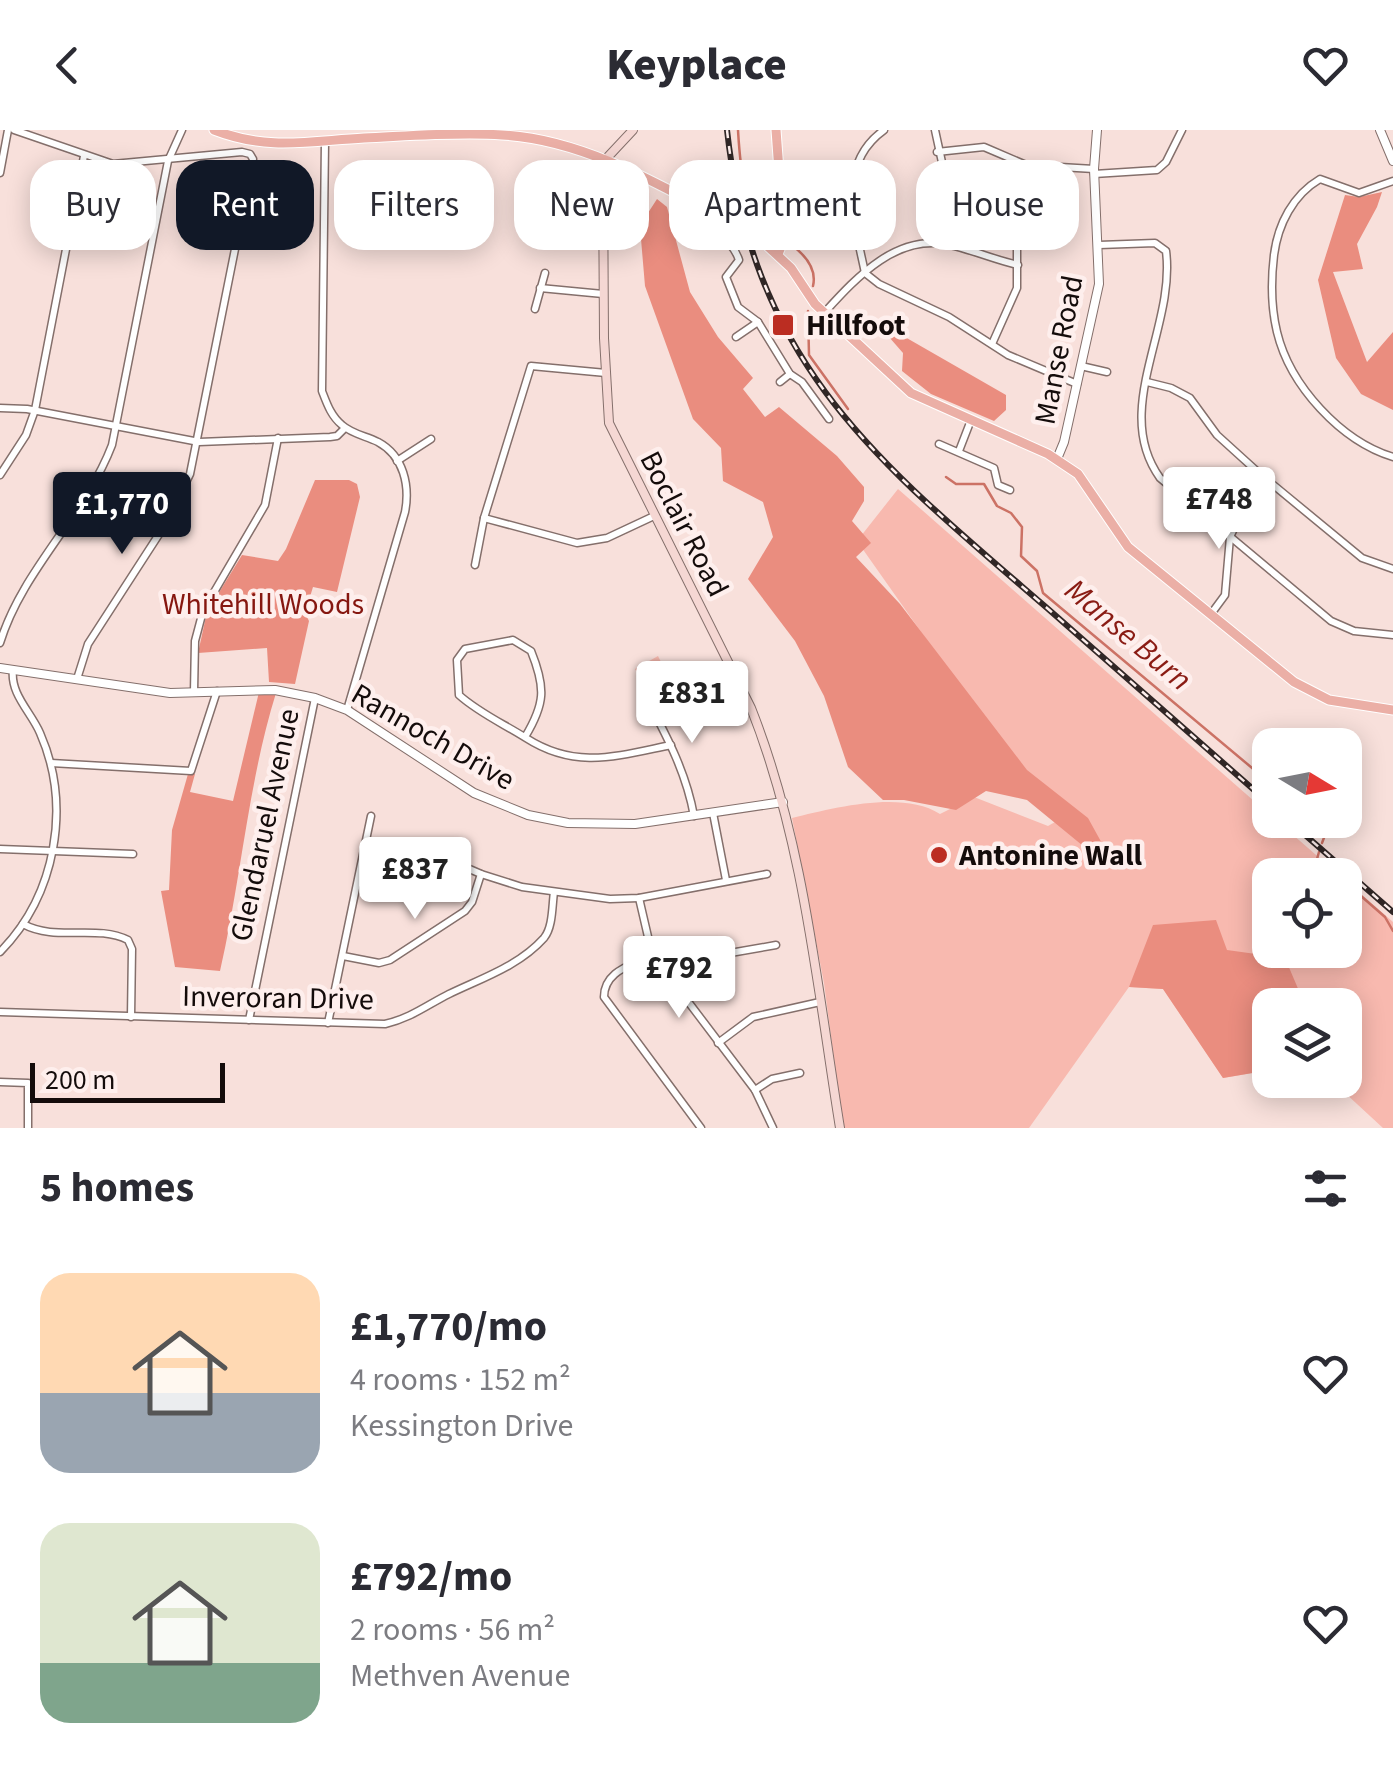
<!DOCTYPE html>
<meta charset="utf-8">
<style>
body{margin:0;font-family:"Source Sans 3",sans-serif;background:#f2f2f3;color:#2b2b33;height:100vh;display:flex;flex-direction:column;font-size:38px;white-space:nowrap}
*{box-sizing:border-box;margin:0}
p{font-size:32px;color:#7c7c81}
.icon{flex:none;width:55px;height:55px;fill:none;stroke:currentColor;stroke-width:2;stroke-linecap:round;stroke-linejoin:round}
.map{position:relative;height:998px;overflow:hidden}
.panel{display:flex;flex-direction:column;background:#fff;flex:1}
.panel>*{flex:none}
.top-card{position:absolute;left:30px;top:30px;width:1335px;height:90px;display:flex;gap:20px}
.needle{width:65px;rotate:100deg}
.buttons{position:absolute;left:1252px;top:598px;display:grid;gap:20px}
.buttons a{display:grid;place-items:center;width:110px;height:110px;border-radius:20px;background:#fff;box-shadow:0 5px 25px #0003;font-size:50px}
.scale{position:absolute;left:30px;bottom:25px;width:195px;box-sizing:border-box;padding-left:10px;border:5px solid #140c0b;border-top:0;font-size:28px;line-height:35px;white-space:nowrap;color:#140c0b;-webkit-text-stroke:8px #feefed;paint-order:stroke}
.price{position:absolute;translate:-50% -85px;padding:0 22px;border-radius:10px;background:#fff;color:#222;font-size:32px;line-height:65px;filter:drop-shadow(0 2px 5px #0008)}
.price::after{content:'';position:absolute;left:50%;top:60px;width:30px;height:22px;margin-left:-15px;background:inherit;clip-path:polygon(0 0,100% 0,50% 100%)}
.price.on{background:#111827;color:#fff}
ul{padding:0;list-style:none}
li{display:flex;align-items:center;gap:30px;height:250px;padding:0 40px}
li span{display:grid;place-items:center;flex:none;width:280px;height:200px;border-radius:30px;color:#555}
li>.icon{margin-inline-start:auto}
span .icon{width:120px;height:120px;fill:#fffc;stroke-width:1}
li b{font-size:42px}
h2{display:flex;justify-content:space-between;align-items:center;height:120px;padding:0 40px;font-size:42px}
.tag{padding:0 35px;border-radius:30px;background:#fff;box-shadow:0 5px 25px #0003;font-size:35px;line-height:90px}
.tag.on{background:#111827;color:#fff}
header{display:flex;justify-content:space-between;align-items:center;height:130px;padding:0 40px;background:#fff;font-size:45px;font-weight:800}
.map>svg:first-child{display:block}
</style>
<header><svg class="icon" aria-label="back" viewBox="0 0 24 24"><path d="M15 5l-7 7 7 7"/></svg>Keyplace<svg class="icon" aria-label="heart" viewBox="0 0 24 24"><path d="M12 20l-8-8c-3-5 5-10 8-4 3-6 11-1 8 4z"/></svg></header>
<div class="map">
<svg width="1393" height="998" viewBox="0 0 1393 998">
<rect width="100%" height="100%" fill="#f8e0db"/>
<g fill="#f8b9af">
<path d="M898,359L1270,685V690H1276L1339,745H1270V820H1345V750L1393,792V998H1383L1331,950H1345V875H1270V940L1223,948L1163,859L1129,857L1029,998H843L824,853L792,688C834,678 902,660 940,684L974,667L1048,696L1055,692L857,411Z"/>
<polygon points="658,526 665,540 643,553 635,539"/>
</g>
<g fill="#ea8d7f">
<polygon points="1382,62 1377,77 1357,114 1363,139 1333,142 1367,232 1393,202 1393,280 1361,264 1336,228 1318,150 1345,65 1359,67"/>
<polygon points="657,69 667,77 690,162 718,207 753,248 743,259 765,287 779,277 837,326 864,357 864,371 852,391 871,413 856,427 900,474 1027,640 1088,688 1104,717 1099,729 1027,670 986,661 956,680 904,670 883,670 848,637 824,566 795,511 748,449 773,407 763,372 723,351 721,318 693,289 645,156 641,109 630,97 646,86"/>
<polygon points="891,199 1006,265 1006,280 994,291 931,264 902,241 903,223 889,207"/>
<polygon points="315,350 349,350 357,354 360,367 337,462 313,457 305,483 309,491 295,554 269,552 267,518 198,523 207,482 242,425 278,431 286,419"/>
<path d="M259,562L276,563C248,653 241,750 220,841L175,837L161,761L169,760L172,700L188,644H195L190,662L233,671Z"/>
<polygon points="1216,790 1227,820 1285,828 1305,875 1270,875 1270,940 1223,948 1163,859 1129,857 1153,795"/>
</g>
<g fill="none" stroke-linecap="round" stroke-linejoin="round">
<g stroke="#cc7265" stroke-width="2.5">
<path d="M738,0C740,33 742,79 772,99"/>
<path d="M793,116C806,126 817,139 813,156"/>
<polyline points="808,181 809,225 848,279"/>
<polyline points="946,347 956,354 984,354 997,376 1011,383 1022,397 1021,426 1037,441 1043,463 1270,653"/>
<polyline points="1309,690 1325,705 1322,713"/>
<polyline points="1319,722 1317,729 1336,745"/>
<polyline points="1345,752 1385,787 1393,801"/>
</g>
<g stroke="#846f6b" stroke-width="9">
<g id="minor">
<polyline points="14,0 113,34 242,22 250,24 253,29 190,344 165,395 88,514 77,549"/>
<path d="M884,0C835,35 855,94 865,143L879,154L949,187L1008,225L1077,254"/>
<polyline points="935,0 953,83 945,113"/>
<path d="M325,11L322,261C327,274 331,286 342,295C352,304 366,306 378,312C404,326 410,356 405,382L347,580"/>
<polyline points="937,22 984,17 1026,35 1094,39"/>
<polyline points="0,43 8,0"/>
<polyline points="1094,44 1157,40 1166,32 1182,0"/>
<path d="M1393,51L1359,63L1320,49C1293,65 1278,94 1274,125C1271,150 1271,177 1277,202C1290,256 1341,311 1393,327"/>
<path d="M682,67L676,91C699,103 728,98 739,130L726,147L738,177L758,192L790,244L802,252L829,289"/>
<path d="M1099,115L1155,113L1166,121C1176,197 1111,280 1160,348L1331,491L1354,501L1393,505"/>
<polyline points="540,158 603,164"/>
<polyline points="535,179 545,143"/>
<path d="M824,183C856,148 896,103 950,115C973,120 995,130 1018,135"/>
<polyline points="736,207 758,192"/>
<polyline points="992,214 1017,158 1017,99 1026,35"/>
<polyline points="1081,236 1107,242"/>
<polyline points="780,252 790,244"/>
<polyline points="1147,252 1171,258 1190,268 1217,305 1260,344 1362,428 1393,439"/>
<polyline points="0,278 27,279 199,312 330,307 337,306 345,298"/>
<polyline points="939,314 994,338 998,355 1010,360"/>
<polyline points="959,321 971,290"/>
<polyline points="397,331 431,309"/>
<polyline points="0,345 26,305 35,280 84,26"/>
<polyline points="484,388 577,413 607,408 654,386"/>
<polyline points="475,435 484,388 531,236 606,243"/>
<polyline points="1211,484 1225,465 1230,407 1260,344"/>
<path d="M0,513C22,440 85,386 112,315L168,31L182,0"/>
<polyline points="194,562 195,511 203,481 265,375 278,308"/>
<path d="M644,563C665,603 686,641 694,686"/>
<path d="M525,607C545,574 546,558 531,521L513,510L465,519L457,530L459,565C479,583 504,594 526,608C576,640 617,626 671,615"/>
<polyline points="51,633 191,641 217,561"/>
<polyline points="713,683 726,750"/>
<polyline points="0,719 133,724"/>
<polyline points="358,753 379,755 437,725 481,744 522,757 610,769 639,768 767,744"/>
<polyline points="639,768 652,824 755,960 773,998"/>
<path d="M23,794C56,812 96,794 128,810L132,819L131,887"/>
<path d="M0,822C56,765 72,676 40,603C31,582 10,564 13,540"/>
<path d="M652,824C632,835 604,841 604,867L701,998"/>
<polyline points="343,826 379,833 390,830 465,781 472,772 481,744"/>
<polyline points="673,854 713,826 776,815"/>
<path d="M0,882L385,894C411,888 427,875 449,864C482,848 519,836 544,808C553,797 552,776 554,762"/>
<polyline points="249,890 315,568"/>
<polyline points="328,893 371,686"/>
<polyline points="718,913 753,887 820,872"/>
<polyline points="0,952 28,953 28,998"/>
<polyline points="755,960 772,949 800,943"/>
</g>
</g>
<g stroke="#846f6b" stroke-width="10">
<g id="tertiary">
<polyline points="1380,0 1393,31"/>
<polyline points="1057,329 1064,312 1099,154 1094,39 1097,0"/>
<polyline points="0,538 170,563 275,560 315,568 347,580 474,663 528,685 568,693 635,694 783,672"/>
</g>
</g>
<g stroke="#846f6b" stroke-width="10">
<path id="secondary" d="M633,0L604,31L603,44L604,208L609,293L751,578C804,712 817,856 840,998"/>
</g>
<g stroke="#fff" stroke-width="11">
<g id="primary">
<path d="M214,0C268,21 309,11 364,8C409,6 457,2 502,5C584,9 664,57 735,95"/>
<polyline points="776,0 784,109 778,124"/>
<polyline points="762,111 791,138 815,174 911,263 1048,324 1078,344 1128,417 1294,552 1329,570 1393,580"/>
</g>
</g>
<use href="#minor" stroke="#fff" stroke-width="6"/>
<use href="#tertiary" stroke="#fff" stroke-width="8"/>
<use href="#secondary" stroke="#f5d7d3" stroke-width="8"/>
<use href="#primary" stroke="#ebafa6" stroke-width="9"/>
<g stroke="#312726" stroke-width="6">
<g id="rail">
<path d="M727,0C753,236 879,333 1047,478C1121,543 1196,609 1270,674"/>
<polyline points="1288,690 1393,782"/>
</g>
</g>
<use href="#rail" stroke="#feefed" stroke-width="2.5" stroke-dasharray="8" stroke-linecap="butt"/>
<g stroke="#fff" stroke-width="11" stroke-linecap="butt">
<polyline id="primary-bridge" points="735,95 762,111"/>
</g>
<use href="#primary-bridge" stroke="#ebafa6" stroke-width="9"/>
</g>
<g fill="#bb2d22" stroke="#feefed" stroke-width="4">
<rect x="771" y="183" width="24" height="24" rx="5"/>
<circle cx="939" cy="725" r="10"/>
</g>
<g text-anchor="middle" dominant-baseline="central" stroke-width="9" stroke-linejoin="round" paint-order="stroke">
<g font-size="30" font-weight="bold" fill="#140c0b" stroke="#feefed" text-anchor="start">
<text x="806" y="195">Hillfoot</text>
<text x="959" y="725">Antonine Wall</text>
</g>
<g font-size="30" fill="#140c0b" stroke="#feefed">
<text transform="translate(1059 220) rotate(-79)">Manse Road</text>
<text transform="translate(684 394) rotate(63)">Boclair Road</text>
<text transform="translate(433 607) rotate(30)">Rannoch Drive</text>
<text transform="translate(265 695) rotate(-78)">Glendaruel Avenue</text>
<text transform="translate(278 868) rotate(1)">Inveroran Drive</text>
</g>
<g font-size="30" fill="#861710" stroke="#feefed">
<text x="263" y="474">Whitehill Woods</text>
</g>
<g font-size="32" font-style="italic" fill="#8a1c14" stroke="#feefed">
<text transform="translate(1128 505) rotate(40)">Manse Burn</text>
</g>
</g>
</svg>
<div class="buttons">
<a><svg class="needle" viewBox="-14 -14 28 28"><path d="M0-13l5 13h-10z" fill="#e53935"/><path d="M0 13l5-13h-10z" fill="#7c7c81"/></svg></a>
<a><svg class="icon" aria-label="locate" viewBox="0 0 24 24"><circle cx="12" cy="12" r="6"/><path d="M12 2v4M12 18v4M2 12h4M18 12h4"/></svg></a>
<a><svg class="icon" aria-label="layers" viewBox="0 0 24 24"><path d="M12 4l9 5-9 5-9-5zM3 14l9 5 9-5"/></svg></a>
</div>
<div class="scale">200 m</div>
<b class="price" style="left:1219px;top:422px">£748</b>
<b class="price on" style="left:122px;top:427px">£1,770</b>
<b class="price" style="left:692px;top:616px">£831</b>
<b class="price" style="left:415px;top:792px">£837</b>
<b class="price" style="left:679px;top:891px">£792</b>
<div class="top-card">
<a class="tag">Buy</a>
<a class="tag on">Rent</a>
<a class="tag">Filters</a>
<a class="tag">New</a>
<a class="tag">Apartment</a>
<a class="tag">House</a>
</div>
</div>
<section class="panel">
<h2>5 homes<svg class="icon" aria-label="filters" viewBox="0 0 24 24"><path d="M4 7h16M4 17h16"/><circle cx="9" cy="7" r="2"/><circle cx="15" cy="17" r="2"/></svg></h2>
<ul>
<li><span style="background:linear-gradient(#ffd9b3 60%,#9aa5b1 0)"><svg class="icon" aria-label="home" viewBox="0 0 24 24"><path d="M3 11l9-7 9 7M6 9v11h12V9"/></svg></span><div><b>£1,770/mo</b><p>4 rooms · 152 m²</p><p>Kessington Drive</p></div><svg class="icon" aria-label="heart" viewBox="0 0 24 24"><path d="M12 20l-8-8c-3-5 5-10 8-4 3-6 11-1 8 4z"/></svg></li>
<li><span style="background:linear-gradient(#dfe7d0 70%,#7fa58c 0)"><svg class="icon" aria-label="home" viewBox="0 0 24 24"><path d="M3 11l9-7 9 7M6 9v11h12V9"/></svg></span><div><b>£792/mo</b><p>2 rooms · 56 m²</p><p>Methven Avenue</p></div><svg class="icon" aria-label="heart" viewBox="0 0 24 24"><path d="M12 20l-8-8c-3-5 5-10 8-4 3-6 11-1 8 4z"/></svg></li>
</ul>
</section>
